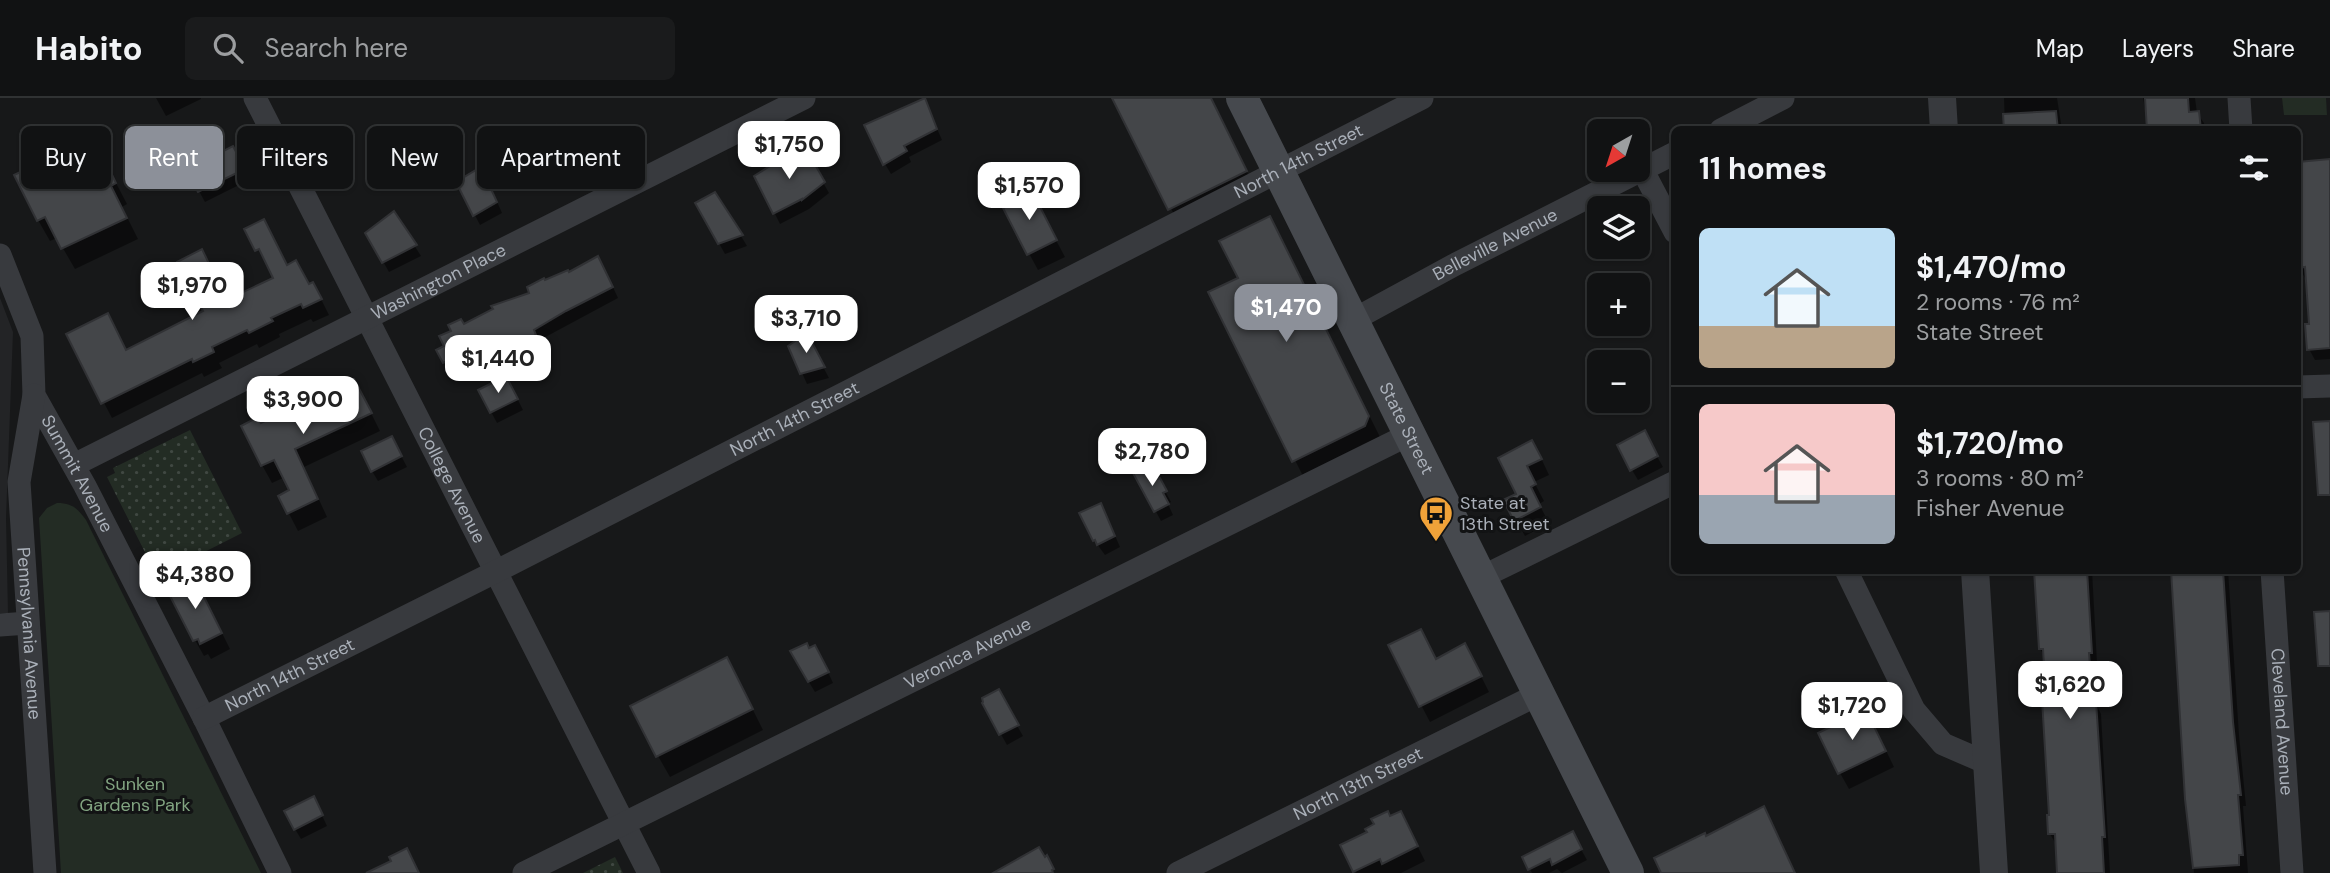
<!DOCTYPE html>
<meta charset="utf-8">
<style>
body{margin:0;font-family:"DM Sans",sans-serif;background:#1a1b1c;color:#f1f3f6;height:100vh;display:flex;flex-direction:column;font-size:26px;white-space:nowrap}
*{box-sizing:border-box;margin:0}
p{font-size:23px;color:#9c9ea0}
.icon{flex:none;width:38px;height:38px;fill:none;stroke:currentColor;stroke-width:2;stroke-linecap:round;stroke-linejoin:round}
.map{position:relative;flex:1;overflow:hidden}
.drawer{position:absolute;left:1671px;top:28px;width:630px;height:448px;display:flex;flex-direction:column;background:#111213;border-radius:10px;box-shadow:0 2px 5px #0004,0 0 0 2px #303233}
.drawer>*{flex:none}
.guide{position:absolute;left:21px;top:28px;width:665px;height:63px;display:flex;gap:14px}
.needle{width:46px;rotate:219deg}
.controls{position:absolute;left:1587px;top:21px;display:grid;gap:14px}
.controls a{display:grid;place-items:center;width:63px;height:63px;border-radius:10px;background:#111213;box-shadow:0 2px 5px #0004,0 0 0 2px #303233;font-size:35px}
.price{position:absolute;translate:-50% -60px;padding:0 16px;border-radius:14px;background:#fff;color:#222;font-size:23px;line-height:46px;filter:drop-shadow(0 2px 4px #0008)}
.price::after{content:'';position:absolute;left:50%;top:42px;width:21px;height:16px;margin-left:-10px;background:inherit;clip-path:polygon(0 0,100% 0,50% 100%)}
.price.selected{background:#8c9099;color:#fff}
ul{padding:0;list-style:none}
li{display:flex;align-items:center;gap:21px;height:175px;padding:0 28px}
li+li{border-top:2px solid #303233}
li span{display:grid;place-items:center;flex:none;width:196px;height:140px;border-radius:10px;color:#555}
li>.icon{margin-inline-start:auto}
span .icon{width:84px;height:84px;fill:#fffc;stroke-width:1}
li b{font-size:30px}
h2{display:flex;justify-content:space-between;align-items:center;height:84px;padding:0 28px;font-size:30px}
.tag{padding:0 24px;border-radius:10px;background:#111213;box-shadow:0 2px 5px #0004,0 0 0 2px #303233;font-size:24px;line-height:63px}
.tag.selected{background:#8c9099;color:#fff}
header{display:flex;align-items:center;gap:42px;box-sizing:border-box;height:98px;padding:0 35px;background:#111213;border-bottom:2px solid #303233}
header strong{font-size:33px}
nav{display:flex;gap:38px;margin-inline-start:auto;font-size:24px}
.search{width:490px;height:63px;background:#1a1b1c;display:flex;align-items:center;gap:18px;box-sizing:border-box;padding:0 24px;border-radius:10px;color:#9c9ea0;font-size:26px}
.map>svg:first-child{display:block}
</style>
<header>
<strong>Habito</strong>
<div class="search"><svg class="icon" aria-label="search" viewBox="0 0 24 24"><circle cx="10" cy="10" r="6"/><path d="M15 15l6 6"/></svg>Search here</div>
<nav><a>Map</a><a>Layers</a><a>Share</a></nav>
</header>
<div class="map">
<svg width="2330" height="775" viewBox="0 0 2330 775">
<defs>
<pattern id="grass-dots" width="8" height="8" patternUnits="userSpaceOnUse" patternTransform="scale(1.75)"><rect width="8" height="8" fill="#232c24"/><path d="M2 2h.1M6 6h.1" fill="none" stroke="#404842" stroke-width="1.8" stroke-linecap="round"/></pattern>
</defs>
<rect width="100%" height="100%" fill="#171819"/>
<polygon fill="#232426" points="0,200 13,234 6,420 8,515 0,515"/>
<g fill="url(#grass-dots)">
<polygon points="190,332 242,435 157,478 107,379 115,375 113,370"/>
<polygon points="615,759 623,775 583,775"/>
</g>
<g fill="#232c24">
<polygon points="2282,0 2326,0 2327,17 2284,17"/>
<path d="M57,405C72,405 77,410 86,422L261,775H61L39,420L47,410Z"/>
</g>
<g fill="#0007">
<polygon points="156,0 201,0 201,1 166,18"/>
<polygon points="1114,0 1210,0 1257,94 1182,132"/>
<polygon points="2004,0 2057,0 2062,32 2005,32"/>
<polygon points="2143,0 2195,0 2197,15 2204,25 2205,32 2149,32"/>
<polygon points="924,1 942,42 909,59 911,64 891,76 885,66"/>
<polygon points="556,29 577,64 575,65 580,76 577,78 580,83 563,92 555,79 549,82 536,58 541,55"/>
<polygon points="93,41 127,106 122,109 138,141 75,171 57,140 50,143 38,122"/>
<polygon points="804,51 829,95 809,111 780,126 756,78 779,69"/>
<polygon points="239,61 249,82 205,104 188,73"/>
<polygon points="2330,63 2330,261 2315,262 2309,251 2310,228 2307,180 2305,180 2299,169 2298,65"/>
<polygon points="487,81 502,115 480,127 458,84"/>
<polygon points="714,96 741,138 747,148 725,156 697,106"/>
<polygon points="1028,100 1041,114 1065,159 1038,172 1005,111"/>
<polygon points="394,116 421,158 389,174 367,135"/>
<polygon points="246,132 321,201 329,217 313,224 311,221 279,236 280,239 259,250 257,246 219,265 222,270 204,279 202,275 112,320 68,237 127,253 206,214 179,164 210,168 219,188 212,191 220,207 275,180"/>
<polygon points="1281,141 1380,339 1306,384 1211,195 1240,181"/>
<polygon points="604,170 618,200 538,243 541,248 519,259 516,253 463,280 458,271 451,275 439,253 446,249 463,228 532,196 545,184"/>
<polygon points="806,237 829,280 807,286 790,248"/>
<polygon points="512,290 523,312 497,325 480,293"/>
<polygon points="364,301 380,333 304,369 327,419 298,433 280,398 291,392 285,379 272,385 262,367 260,327"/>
<polygon points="1644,335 1663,369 1638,382 1632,372"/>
<polygon points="397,350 407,369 378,383 372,373"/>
<polygon points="1500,360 1541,360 1549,377 1534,384 1544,403 1539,406 1549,425 1525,438 1516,422 1519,396"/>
<polygon points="1136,376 1156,384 1159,382 1171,404 1168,406 1173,417 1161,423"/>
<polygon points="1106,417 1120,449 1105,457 1094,442"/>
<polygon points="2033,472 2092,472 2097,565 2094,565 2098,610 2101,616 2110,775 2059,775 2056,746 2050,736 2047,586 2045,559 2040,551 2036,483"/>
<polygon points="2172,472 2228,472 2239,637 2246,708 2243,708 2248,775 2194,775"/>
<polygon points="203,497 230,551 211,561 208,556 204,558 195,542"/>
<polygon points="1390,548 1436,563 1474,564 1489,594 1430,624"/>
<polygon points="809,552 821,559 833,585 815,594 804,576"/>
<polygon points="738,582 763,632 670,679 658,658"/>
<polygon points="998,594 1023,638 1007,647 984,606"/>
<polygon points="1875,630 1894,669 1849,691 1840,675"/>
<polygon points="319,711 327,728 301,741 295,731"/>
<polygon points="1390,720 1408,729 1425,763 1401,775 1356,775 1342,748 1369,735"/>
<polygon points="1578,746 1587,762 1562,775 1557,771 1549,775 1532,775 1524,760"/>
</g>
<g fill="#444649" stroke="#313235" stroke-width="2">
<polygon points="925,0 937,31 904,48 907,53 883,67 864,27"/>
<polygon points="1112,0 1211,0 1247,73 1168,112"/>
<polygon points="2145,0 2188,0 2189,14 2199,13 2201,32 2147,32"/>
<polygon points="2056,13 2058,32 2004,32 2003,16"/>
<polygon points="556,27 572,53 570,54 576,65 573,67 576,72 556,82 547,70 541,73 533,57 539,54 532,39"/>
<polygon points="94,39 116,85 111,88 127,120 61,151 45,119 37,123 14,77"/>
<polygon points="233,48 245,71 198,94 186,72"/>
<polygon points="805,49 825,84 802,102 802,101 773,116 754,78 778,63 780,66"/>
<polygon points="2330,61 2330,250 2307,252 2305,226 2309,226 2305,169 2298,170 2298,64"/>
<polygon points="481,69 497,104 473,118 456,84"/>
<polygon points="1025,91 1029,97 1033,95 1057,142 1027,157 1003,110 1008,108 1004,102"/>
<polygon points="715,94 743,137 718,146 695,105"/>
<polygon points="394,113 417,147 382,165 365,135"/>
<polygon points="1270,118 1369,318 1365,328 1292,364 1208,194 1238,180 1219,143"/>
<polygon points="264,121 287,167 296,162 309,186 313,184 322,201 303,210 301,206 271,220 273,223 249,235 247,232 212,249 214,254 193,264 192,261 101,306 66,236 108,215 126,252 203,213 177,164 202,151 212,172 205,175 220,205 273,180 259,151 255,153 244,131"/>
<polygon points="598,158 613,189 566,213 534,232 536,237 511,249 509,244 455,270 451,261 443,265 436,252 444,248 439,238 451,233 448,227 461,221 464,226 493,211 491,208 529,195 527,189 544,180 545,182 568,172 569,174"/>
<polygon points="807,235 825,269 800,276 788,248"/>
<polygon points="506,278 518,301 490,315 478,292"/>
<polygon points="354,281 372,315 295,351 318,401 287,416 278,398 289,392 274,362 261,368 241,328 258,319 261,325 288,312 286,308 299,301 302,305 310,300 311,302"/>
<polygon points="2330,323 2330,397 2318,397 2313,324"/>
<polygon points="1645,332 1658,358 1630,373 1617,347"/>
<polygon points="392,338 402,358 371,374 361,353"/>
<polygon points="1532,342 1542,361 1527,368 1536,386 1531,389 1541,409 1514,423 1503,402 1516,396 1498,360"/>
<polygon points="1149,367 1157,381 1160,380 1167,393 1163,395 1169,406 1154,414 1133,375"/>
<polygon points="1101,405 1115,438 1097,447 1095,442 1093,443 1079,415"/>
<polygon points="2034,472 2087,472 2092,555 2089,555 2093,604 2096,603 2105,739 2102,739 2104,775 2057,775 2055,736 2048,736 2047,717 2049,717 2041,585 2045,585 2043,551 2039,551"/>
<polygon points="2171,472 2223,472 2233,624 2241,697 2238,697 2243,757 2239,757 2239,767 2193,770 2185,701"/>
<polygon points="194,479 222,535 200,546 198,541 193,543 170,498 175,495 172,490"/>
<polygon points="2330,513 2330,568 2318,568 2314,514"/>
<polygon points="1421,531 1436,561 1465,545 1482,578 1419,609 1388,547"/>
<polygon points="807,545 809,550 815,547 829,574 808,584 790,553"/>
<polygon points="727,559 753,611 656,659 630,608"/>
<polygon points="999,591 1019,627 999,637 982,605 983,604 982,600"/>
<polygon points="1866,612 1886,653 1838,676 1818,635"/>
<polygon points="314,698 323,717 294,732 284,713"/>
<polygon points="1764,708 1795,775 1661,775 1654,760 1705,735 1706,738"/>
<polygon points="1388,713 1390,718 1401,713 1418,748 1382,766 1380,761 1353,774 1340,747 1367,734 1365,731 1374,726 1371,721"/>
<polygon points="1573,733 1582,751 1552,767 1550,761 1528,772 1522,759"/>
<polygon points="1039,749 1045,759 1047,757 1054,771 1052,772 1053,775 993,775"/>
<polygon points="407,750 419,775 366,775 391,763 389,759"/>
</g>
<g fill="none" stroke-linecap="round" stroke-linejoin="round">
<g stroke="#383a3e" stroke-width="23">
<path id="s1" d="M255,0L649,775"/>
<polyline points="2239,0 2241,32"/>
<polyline points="1721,32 1783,0"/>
<polyline points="1642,71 1675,134"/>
<path id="s2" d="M0,157L32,238L34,297L85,388L204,620L280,775"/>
<path id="s3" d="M1353,222L1456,166L1675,55"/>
<polyline points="2298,289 2330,288"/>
<path id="s4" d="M34,297L19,384L45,775"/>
<path id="s5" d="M74,367L804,0"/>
<polyline points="1846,472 1914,612 1943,646 1987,665"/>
<path id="s6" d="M2272,472L2292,775"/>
<polyline points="1482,479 1675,384"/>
<polyline points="0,527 28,525"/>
<path id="s7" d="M204,620L495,474L1422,0"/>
<path id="s8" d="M524,775L1410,336"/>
<path id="s9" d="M1178,775L1539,596"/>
</g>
<g stroke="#383a3e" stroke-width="28">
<polyline points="1942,0 1944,32"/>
<polyline points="1975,472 1994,775"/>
</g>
<path stroke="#46494e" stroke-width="32" id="s10" d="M1242,0L1628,775"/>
</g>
<defs>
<g id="bus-pin" transform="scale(1.75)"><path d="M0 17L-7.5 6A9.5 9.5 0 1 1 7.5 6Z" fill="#f0a239" stroke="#121314"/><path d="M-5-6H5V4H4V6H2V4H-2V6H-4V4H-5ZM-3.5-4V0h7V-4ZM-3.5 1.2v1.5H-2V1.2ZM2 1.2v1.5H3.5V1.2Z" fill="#111"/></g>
</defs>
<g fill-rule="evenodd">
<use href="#bus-pin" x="1436" y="415"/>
</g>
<g text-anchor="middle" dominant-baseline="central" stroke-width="6" stroke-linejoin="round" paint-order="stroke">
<g font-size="18" fill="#aab0b9" stroke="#121314">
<text stroke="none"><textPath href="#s7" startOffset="1228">North 14th Street</textPath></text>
<text stroke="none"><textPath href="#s3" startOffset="161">Belleville Avenue</textPath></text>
<text stroke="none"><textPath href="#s5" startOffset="408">Washington Place</textPath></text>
<text stroke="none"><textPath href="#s7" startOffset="662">North 14th Street</textPath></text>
<text stroke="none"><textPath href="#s10" startOffset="369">State Street</textPath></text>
<text stroke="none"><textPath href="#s2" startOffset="236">Summit Avenue</textPath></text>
<text stroke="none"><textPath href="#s1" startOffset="434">College Avenue</textPath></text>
<text stroke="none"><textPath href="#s4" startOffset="240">Pennsylvania Avenue</textPath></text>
<text stroke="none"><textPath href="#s8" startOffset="495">Veronica Avenue</textPath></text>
<text stroke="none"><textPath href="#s7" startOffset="96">North 14th Street</textPath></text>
<text stroke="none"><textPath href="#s6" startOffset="152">Cleveland Avenue</textPath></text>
<text stroke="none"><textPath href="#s9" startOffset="201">North 13th Street</textPath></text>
</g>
<g font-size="18" fill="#aab0b9" stroke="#121314" text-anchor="start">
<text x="1460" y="405">State at<tspan x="1460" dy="21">13th Street</tspan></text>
</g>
<g font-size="18" fill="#82a481" stroke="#121314">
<text x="135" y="686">Sunken<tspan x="135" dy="21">Gardens Park</tspan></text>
</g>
</g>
</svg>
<div class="controls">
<a><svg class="needle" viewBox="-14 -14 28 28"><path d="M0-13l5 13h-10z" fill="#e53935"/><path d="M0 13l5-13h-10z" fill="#9c9ea0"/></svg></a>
<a><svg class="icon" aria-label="layers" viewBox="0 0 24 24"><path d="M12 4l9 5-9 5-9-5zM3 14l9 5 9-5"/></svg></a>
<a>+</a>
<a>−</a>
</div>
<b class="price" style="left:789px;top:83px">$1,750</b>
<b class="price" style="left:1029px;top:124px">$1,570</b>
<b class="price" style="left:192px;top:224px">$1,970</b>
<b class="price selected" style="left:1286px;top:246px">$1,470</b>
<b class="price" style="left:806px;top:257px">$3,710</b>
<b class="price" style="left:498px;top:297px">$1,440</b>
<b class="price" style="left:303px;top:338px">$3,900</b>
<b class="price" style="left:1152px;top:390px">$2,780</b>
<b class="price" style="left:195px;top:513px">$4,380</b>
<b class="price" style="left:2070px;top:623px">$1,620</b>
<b class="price" style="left:1852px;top:644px">$1,720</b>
<div class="guide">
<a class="tag">Buy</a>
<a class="tag selected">Rent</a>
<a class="tag">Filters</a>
<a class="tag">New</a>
<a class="tag">Apartment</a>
</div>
<section class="drawer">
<h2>11 homes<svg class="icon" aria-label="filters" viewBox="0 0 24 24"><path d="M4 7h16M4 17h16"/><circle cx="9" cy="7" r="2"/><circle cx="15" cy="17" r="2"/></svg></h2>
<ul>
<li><span style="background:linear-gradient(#bfe0f5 70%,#b9a48a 0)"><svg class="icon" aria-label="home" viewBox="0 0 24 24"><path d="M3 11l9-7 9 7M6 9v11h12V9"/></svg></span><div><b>$1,470/mo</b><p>2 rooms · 76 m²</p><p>State Street</p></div></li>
<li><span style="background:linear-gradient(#f6c9c9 65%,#9aa5b1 0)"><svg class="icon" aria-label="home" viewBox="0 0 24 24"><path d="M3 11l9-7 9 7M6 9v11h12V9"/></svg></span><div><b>$1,720/mo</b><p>3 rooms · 80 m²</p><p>Fisher Avenue</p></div></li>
</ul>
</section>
</div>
